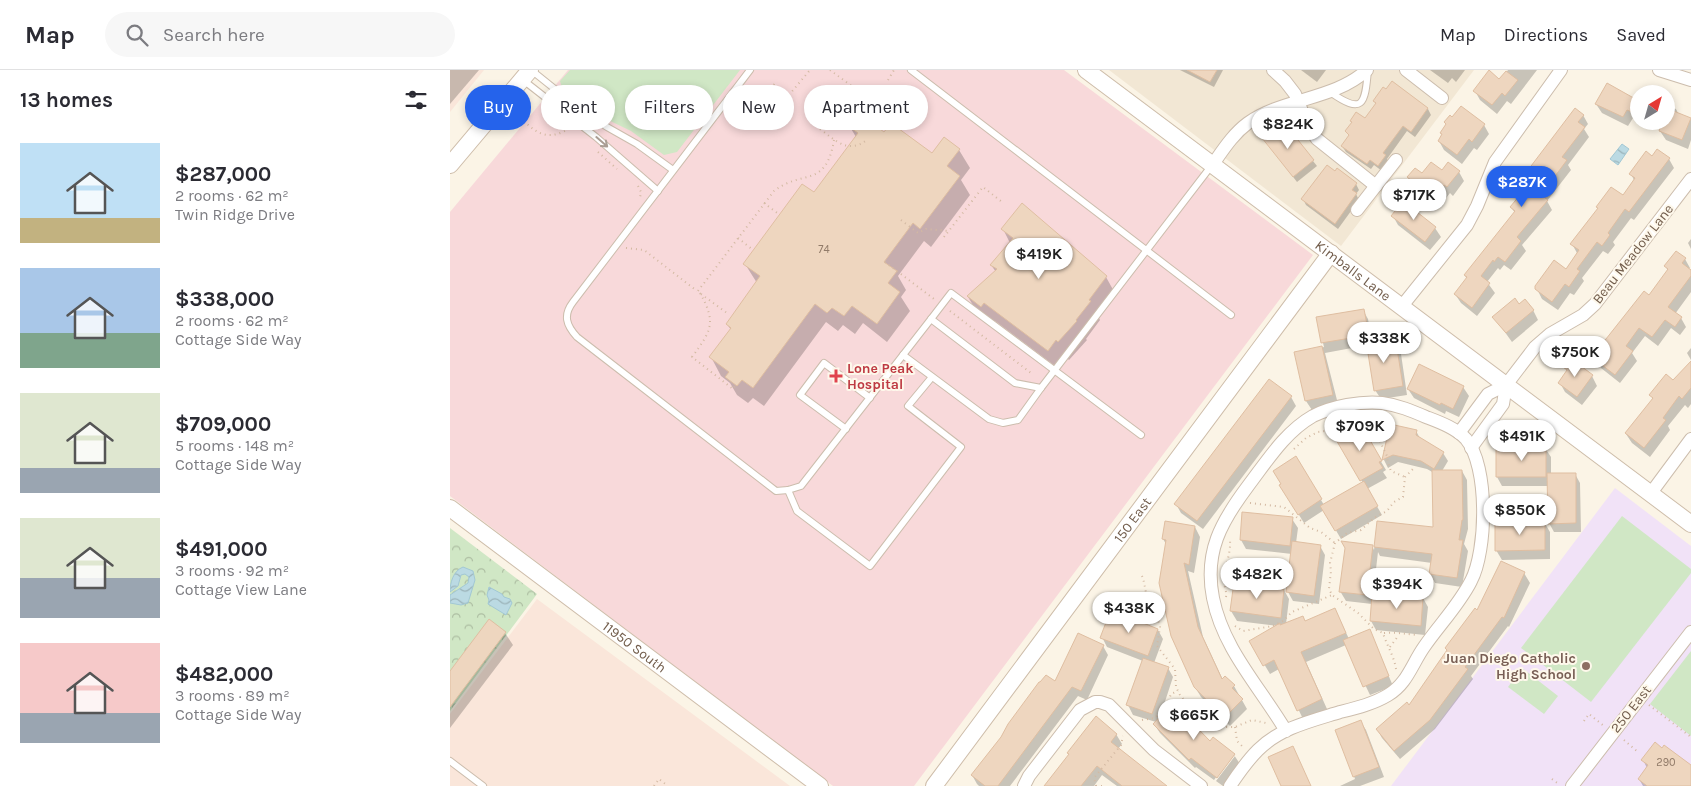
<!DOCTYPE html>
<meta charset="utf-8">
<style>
body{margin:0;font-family:Karla,sans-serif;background:#f7f7f7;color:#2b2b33;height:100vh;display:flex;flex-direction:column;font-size:19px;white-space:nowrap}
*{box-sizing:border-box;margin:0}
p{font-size:16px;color:#7c7c81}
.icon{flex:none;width:28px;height:28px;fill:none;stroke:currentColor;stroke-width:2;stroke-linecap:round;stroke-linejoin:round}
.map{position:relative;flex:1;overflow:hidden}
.details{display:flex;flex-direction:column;background:#fff;width:450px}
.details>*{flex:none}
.hud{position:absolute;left:15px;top:15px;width:475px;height:45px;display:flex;gap:10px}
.needle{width:32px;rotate:37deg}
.tools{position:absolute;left:1180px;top:15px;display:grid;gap:10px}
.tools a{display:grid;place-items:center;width:45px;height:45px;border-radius:50%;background:#fff;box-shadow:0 2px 8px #0003;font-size:25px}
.price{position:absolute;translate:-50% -42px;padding:0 11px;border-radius:18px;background:#fff;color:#222;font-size:16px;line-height:32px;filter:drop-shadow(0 1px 2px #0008)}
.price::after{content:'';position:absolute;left:50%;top:30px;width:15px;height:11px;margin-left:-8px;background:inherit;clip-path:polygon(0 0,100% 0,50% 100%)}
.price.on{background:#2563eb;color:#fff}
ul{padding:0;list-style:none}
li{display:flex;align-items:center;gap:15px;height:125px;padding:0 20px}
li span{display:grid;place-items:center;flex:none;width:140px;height:100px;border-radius:0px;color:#555}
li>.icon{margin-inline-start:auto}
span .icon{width:60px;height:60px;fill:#fffc;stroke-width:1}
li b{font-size:21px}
h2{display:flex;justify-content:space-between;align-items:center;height:60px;padding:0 20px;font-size:21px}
.chip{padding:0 18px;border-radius:22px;background:#fff;box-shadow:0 2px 8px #0003;font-size:18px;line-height:45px}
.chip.on{background:#2563eb;color:#fff}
header{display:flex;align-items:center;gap:30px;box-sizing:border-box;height:70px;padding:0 25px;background:#fff;border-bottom:1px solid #e1e1e2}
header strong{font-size:24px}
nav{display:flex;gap:28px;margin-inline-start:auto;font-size:18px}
.search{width:350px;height:45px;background:#f7f7f7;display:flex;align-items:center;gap:12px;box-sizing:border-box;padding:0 18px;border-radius:28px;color:#7c7c81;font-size:19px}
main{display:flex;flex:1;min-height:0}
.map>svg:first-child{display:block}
</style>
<header>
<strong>Map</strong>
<div class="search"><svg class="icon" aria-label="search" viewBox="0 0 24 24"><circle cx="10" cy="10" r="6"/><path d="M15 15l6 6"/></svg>Search here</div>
<nav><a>Map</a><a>Directions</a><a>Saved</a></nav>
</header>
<main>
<section class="details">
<h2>13 homes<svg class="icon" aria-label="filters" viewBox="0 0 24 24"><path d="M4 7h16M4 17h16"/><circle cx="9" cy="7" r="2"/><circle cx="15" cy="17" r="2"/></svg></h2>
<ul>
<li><span style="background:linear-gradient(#bfe0f5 75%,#c2b280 0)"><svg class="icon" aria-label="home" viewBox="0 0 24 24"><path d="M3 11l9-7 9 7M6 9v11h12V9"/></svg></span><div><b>$287,000</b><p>2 rooms · 62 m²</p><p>Twin Ridge Drive</p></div></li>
<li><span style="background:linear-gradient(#a9c7e8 65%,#7fa58c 0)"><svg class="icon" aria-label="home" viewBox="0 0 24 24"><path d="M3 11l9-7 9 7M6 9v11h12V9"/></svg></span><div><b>$338,000</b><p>2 rooms · 62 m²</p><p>Cottage Side Way</p></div></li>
<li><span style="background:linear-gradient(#dfe7d0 75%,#9aa5b1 0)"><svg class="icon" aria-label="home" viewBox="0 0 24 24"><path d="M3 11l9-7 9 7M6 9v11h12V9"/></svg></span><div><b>$709,000</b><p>5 rooms · 148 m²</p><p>Cottage Side Way</p></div></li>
<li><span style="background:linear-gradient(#dfe7d0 60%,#9aa5b1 0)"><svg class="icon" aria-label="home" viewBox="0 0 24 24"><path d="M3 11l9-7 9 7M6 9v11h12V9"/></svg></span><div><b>$491,000</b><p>3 rooms · 92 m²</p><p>Cottage View Lane</p></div></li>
<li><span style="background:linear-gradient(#f6c9c9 70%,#9aa5b1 0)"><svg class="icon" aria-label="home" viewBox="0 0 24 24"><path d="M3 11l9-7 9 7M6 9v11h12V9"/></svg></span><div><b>$482,000</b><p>3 rooms · 89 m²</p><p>Cottage Side Way</p></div></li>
</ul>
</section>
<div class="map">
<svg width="1241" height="716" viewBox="0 0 1241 716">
<defs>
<pattern id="park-crowns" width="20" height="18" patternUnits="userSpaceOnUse" patternTransform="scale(1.25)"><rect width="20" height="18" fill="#d0e7c5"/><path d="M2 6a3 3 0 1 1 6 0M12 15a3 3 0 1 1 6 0" fill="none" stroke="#adbea2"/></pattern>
<pattern id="water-waves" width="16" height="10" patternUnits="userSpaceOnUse" patternTransform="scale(1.25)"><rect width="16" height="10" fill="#bbdae3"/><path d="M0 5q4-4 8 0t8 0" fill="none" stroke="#9cb4ba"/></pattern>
</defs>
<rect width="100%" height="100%" fill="#fbf4e6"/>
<polygon fill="#f2e7d4" points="659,0 1024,0 891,176"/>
<g fill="#fae6da">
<polygon points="0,0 34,0 0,42"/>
<polygon points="87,529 340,716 0,716 0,644"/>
</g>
<polygon fill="#f1e2f7" points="1165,418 1241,476 1241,716 941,716"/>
<polygon fill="#f8d9da" points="118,0 614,0 863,185 464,716 383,716 0,426 0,142"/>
<g fill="#d0e7c5">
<polygon points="120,0 290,0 227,82 214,85 181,61 152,47 112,18 110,11"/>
<polygon points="1172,446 1241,499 1241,503 1141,632 1071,578"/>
<polygon points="1241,581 1241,666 1200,634"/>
<polygon points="1072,598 1108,626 1094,644 1058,617"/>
</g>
<polygon fill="url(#park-crowns)" points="0,458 87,524 0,641"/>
<g fill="url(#water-waves)" stroke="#a2c8d4">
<polygon points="1172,74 1179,79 1168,95 1160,89"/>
<path d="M13,497L23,501L25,510L18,533L11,535L0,533V525L18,513L19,507L15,504L11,505L8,516L0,522C0,513 3,501 13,497Z"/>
<polygon points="39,517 52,524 54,527 60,529 62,533 56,545 38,534 39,530 37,525"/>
</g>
<g fill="#0003">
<polygon points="0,0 29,0 0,34"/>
<polygon points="730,0 773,0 764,17"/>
<polygon points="851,0 876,0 867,12"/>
<polygon points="980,0 1015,0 1006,12 1002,8 998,13"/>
<polygon points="1058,0 1087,0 1061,34 1057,31 1047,44 1030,30 1025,21 1050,10"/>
<polygon points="943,13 978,39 981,45 965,67 957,61 937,89 939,92 932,101 924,95 921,99 896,82 892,76 900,66 903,53 901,51 915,50 926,34 924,31 937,21"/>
<polygon points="1189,33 1190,51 1183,48 1178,56 1152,43 1146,34"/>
<polygon points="1216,35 1226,39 1229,45 1241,50 1241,70 1238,79 1216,70 1210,61 1216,51"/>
<polygon points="1133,45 1138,54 1134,59 1139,67 1118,95 1121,100 1097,131 1102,140 1072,175 1076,181 1061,200 1054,195 1050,200 1048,198 1037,212 1045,223 1027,246 1011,233 1005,224 1017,209 1015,206 1065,143 1061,137 1070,126 1068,122 1082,105 1080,100"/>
<polygon points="1034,55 1039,64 1027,80 1024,78 1012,94 994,80 989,71 993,65"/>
<polygon points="400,57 435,64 482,85 509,80 520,98 511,110 520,125 481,177 474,171 448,206 456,220 451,227 460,241 437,272 413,253 405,264 393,255 388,261 376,252 314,336 303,328 298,333 287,325 280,313 271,306 261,287 281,260 277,254 307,213 295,194 364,124 406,67"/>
<polygon points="836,57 867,96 847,112 814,69 828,64"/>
<polygon points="1202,87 1219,89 1224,98 1184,150 1181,148 1163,172 1165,175 1158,184 1153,181 1132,208 1134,211 1124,225 1120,223 1108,240 1092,229 1087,219 1116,200 1127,183 1122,174 1173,127 1184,110 1181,104"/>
<polygon points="992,102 1009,102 1014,111 1003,126 1000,123 989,137 964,117 958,107"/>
<polygon points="906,114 909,120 906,124 909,130 888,159 856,135 853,129"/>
<polygon points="943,146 985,158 991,167 980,180 948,155"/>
<polygon points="553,159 656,207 666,225 649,248 650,250 636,269 637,270 619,290 617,288 609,299 545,251 542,254 529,245 518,227 546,202 541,195 560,173"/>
<polygon points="1241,169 1241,179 1238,173"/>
<polygon points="1235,189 1240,198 1238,200 1241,202 1241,222 1225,244 1231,248 1236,257 1230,265 1221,258 1208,276 1195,266 1182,283 1187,291 1170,313 1151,298 1146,289 1155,277 1153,274 1199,226 1218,201 1216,197"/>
<polygon points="1069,236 1083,240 1088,250 1062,272 1044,247"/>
<polygon points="913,240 918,249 922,271 944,268 950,277 957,325 931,329 925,320 918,275 875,283 888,334 862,340 856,331 845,283 874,277 867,248"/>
<polygon points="1241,278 1241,290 1237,283"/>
<polygon points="1241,292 1241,334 1238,338 1235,335 1218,356 1220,360 1200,387 1182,373 1176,364 1203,329 1201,325 1223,312"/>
<polygon points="1115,297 1142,306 1147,316 1132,335 1115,322 1110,313 1118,302"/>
<polygon points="1013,317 1019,326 1009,347 996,341 995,344 964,328 958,319"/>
<polygon points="841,327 846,336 753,459 731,443 726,434"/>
<polygon points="912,354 922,371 920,373 936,400 933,402 937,408 917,419 932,445 891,469 874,440 854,453 836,424 846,388 874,435 913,413 887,368"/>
<polygon points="941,355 966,361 971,370 993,383 998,391 992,401 1012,401 1017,410 1018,459 1014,474 1018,481 1012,517 985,513 980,503 982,493 930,486 928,482 923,525 973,528 978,537 975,565 926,560 921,551 922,534 896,531 890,521 922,476 924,480 928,452 985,459 984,403 977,399 948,392 938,398 934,390"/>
<polygon points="1095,378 1101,387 1101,404 1125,404 1130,413 1131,462 1104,462 1099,453 1099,416 1052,416 1047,407 1078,380"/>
<polygon points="842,449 848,458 846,473 870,476 875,485 869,534 843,531 838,522 842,484 796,479 791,470"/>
<polygon points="1094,452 1100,462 1100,489 1052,490 1046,480"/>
<polygon points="745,457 750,467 744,503 738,501 753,567 773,610 784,616 797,639 780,656 751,627 745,617 716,474 713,469"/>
<polygon points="1074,503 1080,513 1059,557 1058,556 1021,606 1023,609 985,659 950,689 932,668 927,659 959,637 1028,541"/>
<polygon points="785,514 834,520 839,529 836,554 855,552 885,539 899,569 919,560 943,616 920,625 896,575 856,592 877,639 853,649 829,599 820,604 801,572 828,556 787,551 781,541"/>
<polygon points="708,560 713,569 704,593 718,598 723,607 709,650 784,685 790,694 773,716 766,711 785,686 782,686 764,710 746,697 745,698 710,663 704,654 706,652 683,645 678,635 693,591 657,577 652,567"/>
<polygon points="55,563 63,575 0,658 0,603"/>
<polygon points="653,576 658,585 637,630 628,626 560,716 529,716 527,714 522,705 552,667 605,613"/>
<polygon points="910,651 916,660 934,707 910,716 890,716 905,709 886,660"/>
<polygon points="666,664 672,674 668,679 714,716 667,716 652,705 644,716 596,716 620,685 618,683"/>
<polygon points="1193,690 1241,697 1241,716 1193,716 1189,709 1197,698"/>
</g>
<g fill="#eed6bf" stroke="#dfbea1">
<polygon points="737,0 767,0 760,12"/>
<polygon points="1039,0 1049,9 1056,1 1068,10 1055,26 1052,23 1042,35 1023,21"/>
<polygon points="942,11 978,38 961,62 953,56 933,83 936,85 928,96 920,90 917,94 891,76 899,65 895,61 902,52 900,51 906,42 915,48 926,33 923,31 933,17 936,19"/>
<polygon points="1157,13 1189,31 1189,35 1184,43 1177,40 1173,47 1145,34"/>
<polygon points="1011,36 1035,54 1022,72 1019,69 1007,85 988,71 992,64 990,63 996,54 994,52 1000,45 1002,47"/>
<polygon points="1125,38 1134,45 1128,52 1135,57 1112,87 1117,90 1091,125 1098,130 1067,167 1071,171 1055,192 1048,187 1044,192 1043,190 1031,206 1040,213 1022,238 1004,224 1017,207 1014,205 1065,141 1060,137 1070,125 1067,122 1082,103 1078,100"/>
<polygon points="1216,38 1241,48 1232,70 1209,61 1213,51 1216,51"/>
<polygon points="409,43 434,62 441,53 482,83 494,67 510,79 497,96 510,106 470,159 463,153 434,192 447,201 438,213 450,222 427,254 402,236 394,246 382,238 377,243 365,234 303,318 292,310 287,316 275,307 279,302 259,287 281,258 276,254 310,206 293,194 352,114 364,122 408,63 398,56"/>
<polygon points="836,55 864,90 843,107 812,68 825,58 828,62"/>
<polygon points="1207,79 1220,88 1179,142 1175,139 1158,163 1160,165 1152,176 1147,172 1127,199 1130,201 1119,217 1115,214 1102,232 1085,219 1085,216 1104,190 1116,199 1129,180 1120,174 1148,138 1146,137 1161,117 1173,125 1185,108 1179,104 1196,81 1202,86"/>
<polygon points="981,92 992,100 998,92 1010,101 997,117 994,115 983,128 957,107 965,98 972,103"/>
<polygon points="877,95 885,101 887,98 907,113 902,120 907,123 885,154 851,129"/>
<polygon points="953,131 986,157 975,172 941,146"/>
<polygon points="572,133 657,206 639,230 641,231 626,250 627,251 608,272 606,270 598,281 534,233 531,237 517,226 547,199 540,195 563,168 551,159"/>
<polygon points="1226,181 1236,188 1232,193 1241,200 1241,206 1218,237 1232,247 1225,257 1215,250 1202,267 1189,258 1176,276 1183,281 1165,305 1144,289 1155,276 1152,274 1194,221 1199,225 1218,199 1214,196"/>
<polygon points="1065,228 1069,234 1075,229 1084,240 1056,263 1042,247"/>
<polygon points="914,239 919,265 871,273 866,247"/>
<polygon points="945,266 953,316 924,321 916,271"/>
<polygon points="872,276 883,325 855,331 844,282"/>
<polygon points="1120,288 1143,305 1127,327 1108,313 1117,300 1113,297"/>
<polygon points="1241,291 1241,318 1232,329 1229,326 1213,348 1216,350 1194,378 1175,363 1203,328 1199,325 1216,304 1223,310"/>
<polygon points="969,294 1014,316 1003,339 991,333 990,335 957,319"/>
<polygon points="819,309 842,326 747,451 724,434"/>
<polygon points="912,352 918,362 916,363 932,391 929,392 933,398 910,411 885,368"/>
<polygon points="940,354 967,360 966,365 994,382 984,399 971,391 943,385 932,390"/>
<polygon points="1096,376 1096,407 1046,407 1046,379 1077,379 1077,377"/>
<polygon points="846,386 872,429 848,445 829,415 831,414 823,401"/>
<polygon points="982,400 1012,400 1013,450 1012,450 1009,470 1013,470 1007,508 979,504 982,484 924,477 927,451 983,457"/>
<polygon points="1097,403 1126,403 1126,453 1098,454"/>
<polygon points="914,411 928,436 885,461 870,436"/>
<polygon points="792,442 843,447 840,476 790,470"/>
<polygon points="715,451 745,456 739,495 734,493 748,557 772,609 775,606 785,615 782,618 793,629 774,648 744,617 721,566 709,513 716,470 712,469"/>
<polygon points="1095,451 1095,480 1045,481 1045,452"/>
<polygon points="842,471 871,475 864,526 836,522"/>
<polygon points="891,471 923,475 917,525 889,522 895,478"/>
<polygon points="1051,491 1075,502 1054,548 1052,547 1015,597 1018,599 980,650 944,681 926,659 957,632 959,635 997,580 995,578 1025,538 1027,540"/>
<polygon points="784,512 834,519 831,548 780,541"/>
<polygon points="922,524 973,527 971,556 920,551"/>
<polygon points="885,538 896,563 851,582 872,629 847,641 824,590 813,596 799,571 830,553 830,555 853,546 855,551"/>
<polygon points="660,542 676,548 676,546 708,559 698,586 650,568"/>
<polygon points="39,549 56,562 0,637 0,601"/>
<polygon points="920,559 939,606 913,617 893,570"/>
<polygon points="628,563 654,575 631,621 622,617 548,716 535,716 521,705 551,667 558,654 589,612 590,612 596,605 605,611"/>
<polygon points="693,588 719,597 702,644 676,635"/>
<polygon points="723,633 760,671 763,667 785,684 767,708 741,688 739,690 703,654"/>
<polygon points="646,646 667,664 661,672 717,716 672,716 647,696 631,716 594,716 619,684 617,683"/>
<polygon points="911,650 929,697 903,707 885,660"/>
<polygon points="1205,672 1212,678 1214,675 1241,695 1241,716 1197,716 1188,709 1198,695 1191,690"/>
<polygon points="843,676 861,716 831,716 818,687"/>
</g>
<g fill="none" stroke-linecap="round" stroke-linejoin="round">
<g stroke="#ccbdad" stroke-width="8">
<g id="lane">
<polyline points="81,0 121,32 157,57 187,74 223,100"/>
<path d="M300,0L123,232C113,245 116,255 127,267L326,421L338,420L351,416L481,249L565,313L591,318L762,95"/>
<polyline points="461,0 781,245"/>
<polyline points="73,10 146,67 208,121"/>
<path d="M880,22C913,45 915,35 918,0"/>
<polyline points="481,249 501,223 691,365"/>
<polyline points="453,285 539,349 553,353 568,350 591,318"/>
<polyline points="396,359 350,325 374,293 420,328"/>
<polyline points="338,420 347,441 420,496 511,377 458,336 482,307"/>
<polyline points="0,691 33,716"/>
</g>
</g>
<g stroke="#ccbdad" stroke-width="14">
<g id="street">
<polyline points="823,0 835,11 845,24 858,56 867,69 926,116"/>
<polyline points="956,0 992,28"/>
<polyline points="1209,0 1241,10"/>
<path d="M763,94C773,80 783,64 798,53C833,28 884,30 917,0"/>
<polyline points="907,140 946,90"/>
<polyline points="952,236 1017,155 1027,136 1045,92 1111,0"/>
<polyline points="1009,363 1038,324 1056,315 1085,277 1100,264 1133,245 1145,234 1241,109"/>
<polyline points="1021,378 1053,334 1056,315"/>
<polyline points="1201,423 1241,369"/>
<polyline points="574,716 579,706 630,640 645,632 650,632 659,635 704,680 751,716"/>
<path d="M780,716C788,704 797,691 808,680C830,658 861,651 890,642C906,638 923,634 938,625C957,614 962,594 974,577C989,555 1009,535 1021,511C1037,481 1039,396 1016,369C1006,358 989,352 976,347C962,341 948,335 932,333C911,331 883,336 863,346C835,362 817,391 798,416C771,452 754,482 763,528C773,579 810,617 836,661"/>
<polyline points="1122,716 1241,562"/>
</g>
</g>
<g stroke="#cebdaa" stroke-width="18">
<g id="secondary">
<path id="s1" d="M636,0L1241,454"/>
<polyline points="0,95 80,0"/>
<path id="s2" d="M0,438L370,716"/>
<path id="s3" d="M484,716L881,183"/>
</g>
</g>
<g stroke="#d3b9a2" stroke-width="2" stroke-dasharray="1 4" stroke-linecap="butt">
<polyline points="380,0 422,31"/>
<polyline points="438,10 444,0"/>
<polyline points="339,25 360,0"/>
<polyline points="300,47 325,13"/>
<path d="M74,51C89,66 101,70 120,58"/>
<polyline points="427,56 429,47 420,26 423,24 429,22"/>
<path d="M370,59C386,71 398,84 417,70"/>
<polyline points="148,82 167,99"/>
<polyline points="188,116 191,122 190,128"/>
<polyline points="314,133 330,145"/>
<polyline points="451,150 468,163 476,159 499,161"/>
<polyline points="494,167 533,117 552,132"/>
<polyline points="288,168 303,180"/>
<polyline points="176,178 194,180 247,221"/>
<polyline points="435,192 484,229"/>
<path d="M248,221L324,121C352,99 376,119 384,70"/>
<path d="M250,223C267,253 261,261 242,287L283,319L285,316"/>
<polyline points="251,224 277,243"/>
<polyline points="500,241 581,303"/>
<polyline points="918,345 925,351 928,367 937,386 938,393 941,401 955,407"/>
<path d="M844,379L856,368L868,362L876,361C881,353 886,355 894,353L900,347"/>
<polyline points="800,433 834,437 860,458 871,462 885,473"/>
<path d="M692,506C696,515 697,539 702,545C702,546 708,549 708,550L710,557L707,576L725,599L726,617L730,625L735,631L748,638L761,654L767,657H785L802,650L816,653"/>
<path d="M776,527C777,521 774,517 774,511C774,498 781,484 780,471"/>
<polyline points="785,556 793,561 823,556 833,551 842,542 882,525"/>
<path d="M934,563C946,562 956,564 968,565"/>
<polyline points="940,577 949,565"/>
<path d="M946,599C944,586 937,576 933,563L924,559L908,543L882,525L879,519L881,501L880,493L885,473L897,463L911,460L924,448L937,441L944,432L953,427L955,407L963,399"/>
<polyline points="1199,635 1241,667"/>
<polyline points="692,650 705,648 717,635 721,624 728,621"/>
<polyline points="1134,651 1139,644 1154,656"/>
<polyline points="785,657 787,671 793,677"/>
<polyline points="1174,670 1188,682"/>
<polyline points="1102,709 1110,715"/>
<polyline points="204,716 209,709 218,716"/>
<polyline points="646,716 644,708 671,675 673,666"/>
<polyline points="646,716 652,716"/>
</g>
<use href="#lane" stroke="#fff" stroke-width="6"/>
<use href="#street" stroke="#fff" stroke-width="12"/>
<use href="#secondary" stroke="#fff" stroke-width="16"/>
</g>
<defs><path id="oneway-shaft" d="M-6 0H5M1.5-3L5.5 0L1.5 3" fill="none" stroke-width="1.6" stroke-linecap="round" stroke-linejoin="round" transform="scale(1.25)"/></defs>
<use stroke="#aa9e94" href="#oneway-shaft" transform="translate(152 72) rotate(41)"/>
<path fill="#e0444e" stroke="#fef8eb" stroke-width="2" d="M383.5 298.5h5v5h5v5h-5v5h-5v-5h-5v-5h5z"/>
<circle fill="#8d6e63" stroke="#fef8eb" stroke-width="2" cx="1136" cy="596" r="5"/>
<g text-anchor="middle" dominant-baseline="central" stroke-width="4" stroke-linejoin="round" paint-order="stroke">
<g font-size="11" fill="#917b69">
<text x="374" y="179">74</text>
<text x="1216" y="692">290</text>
</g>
<g font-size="14" fill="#725d4c" stroke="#fef8eb">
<text transform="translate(1183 184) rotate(-52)">Beau Meadow Lane</text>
<text stroke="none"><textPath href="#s1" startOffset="334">Kimballs Lane</textPath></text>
<text stroke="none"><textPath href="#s3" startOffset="332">150 East</textPath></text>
<text stroke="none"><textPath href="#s2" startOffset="231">11950 South</textPath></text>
<text transform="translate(1181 639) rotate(-52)">250 East</text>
</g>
<g font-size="14" font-weight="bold" fill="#be3a42" stroke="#fef8eb" text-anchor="start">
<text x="397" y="298">Lone Peak<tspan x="397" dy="16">Hospital</tspan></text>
</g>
<g font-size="14" font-weight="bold" fill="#785e54" stroke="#fef8eb" text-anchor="end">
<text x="1126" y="588">Juan Diego Catholic<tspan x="1126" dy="16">High School</tspan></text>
</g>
</g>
</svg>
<div class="tools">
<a><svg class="needle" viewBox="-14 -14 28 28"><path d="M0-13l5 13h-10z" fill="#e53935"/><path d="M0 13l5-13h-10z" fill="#7c7c81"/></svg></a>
</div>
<b class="price" style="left:838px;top:80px">$824K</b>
<b class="price on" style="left:1072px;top:138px">$287K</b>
<b class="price" style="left:964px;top:151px">$717K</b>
<b class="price" style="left:589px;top:210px">$419K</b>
<b class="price" style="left:934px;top:294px">$338K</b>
<b class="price" style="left:1125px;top:308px">$750K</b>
<b class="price" style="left:910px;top:382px">$709K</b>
<b class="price" style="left:1072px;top:392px">$491K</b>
<b class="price" style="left:1070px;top:466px">$850K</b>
<b class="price" style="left:807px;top:530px">$482K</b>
<b class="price" style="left:947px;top:540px">$394K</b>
<b class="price" style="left:679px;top:564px">$438K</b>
<b class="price" style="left:744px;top:671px">$665K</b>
<div class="hud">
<a class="chip on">Buy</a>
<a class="chip">Rent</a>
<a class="chip">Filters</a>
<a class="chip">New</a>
<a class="chip">Apartment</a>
</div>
</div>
</main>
